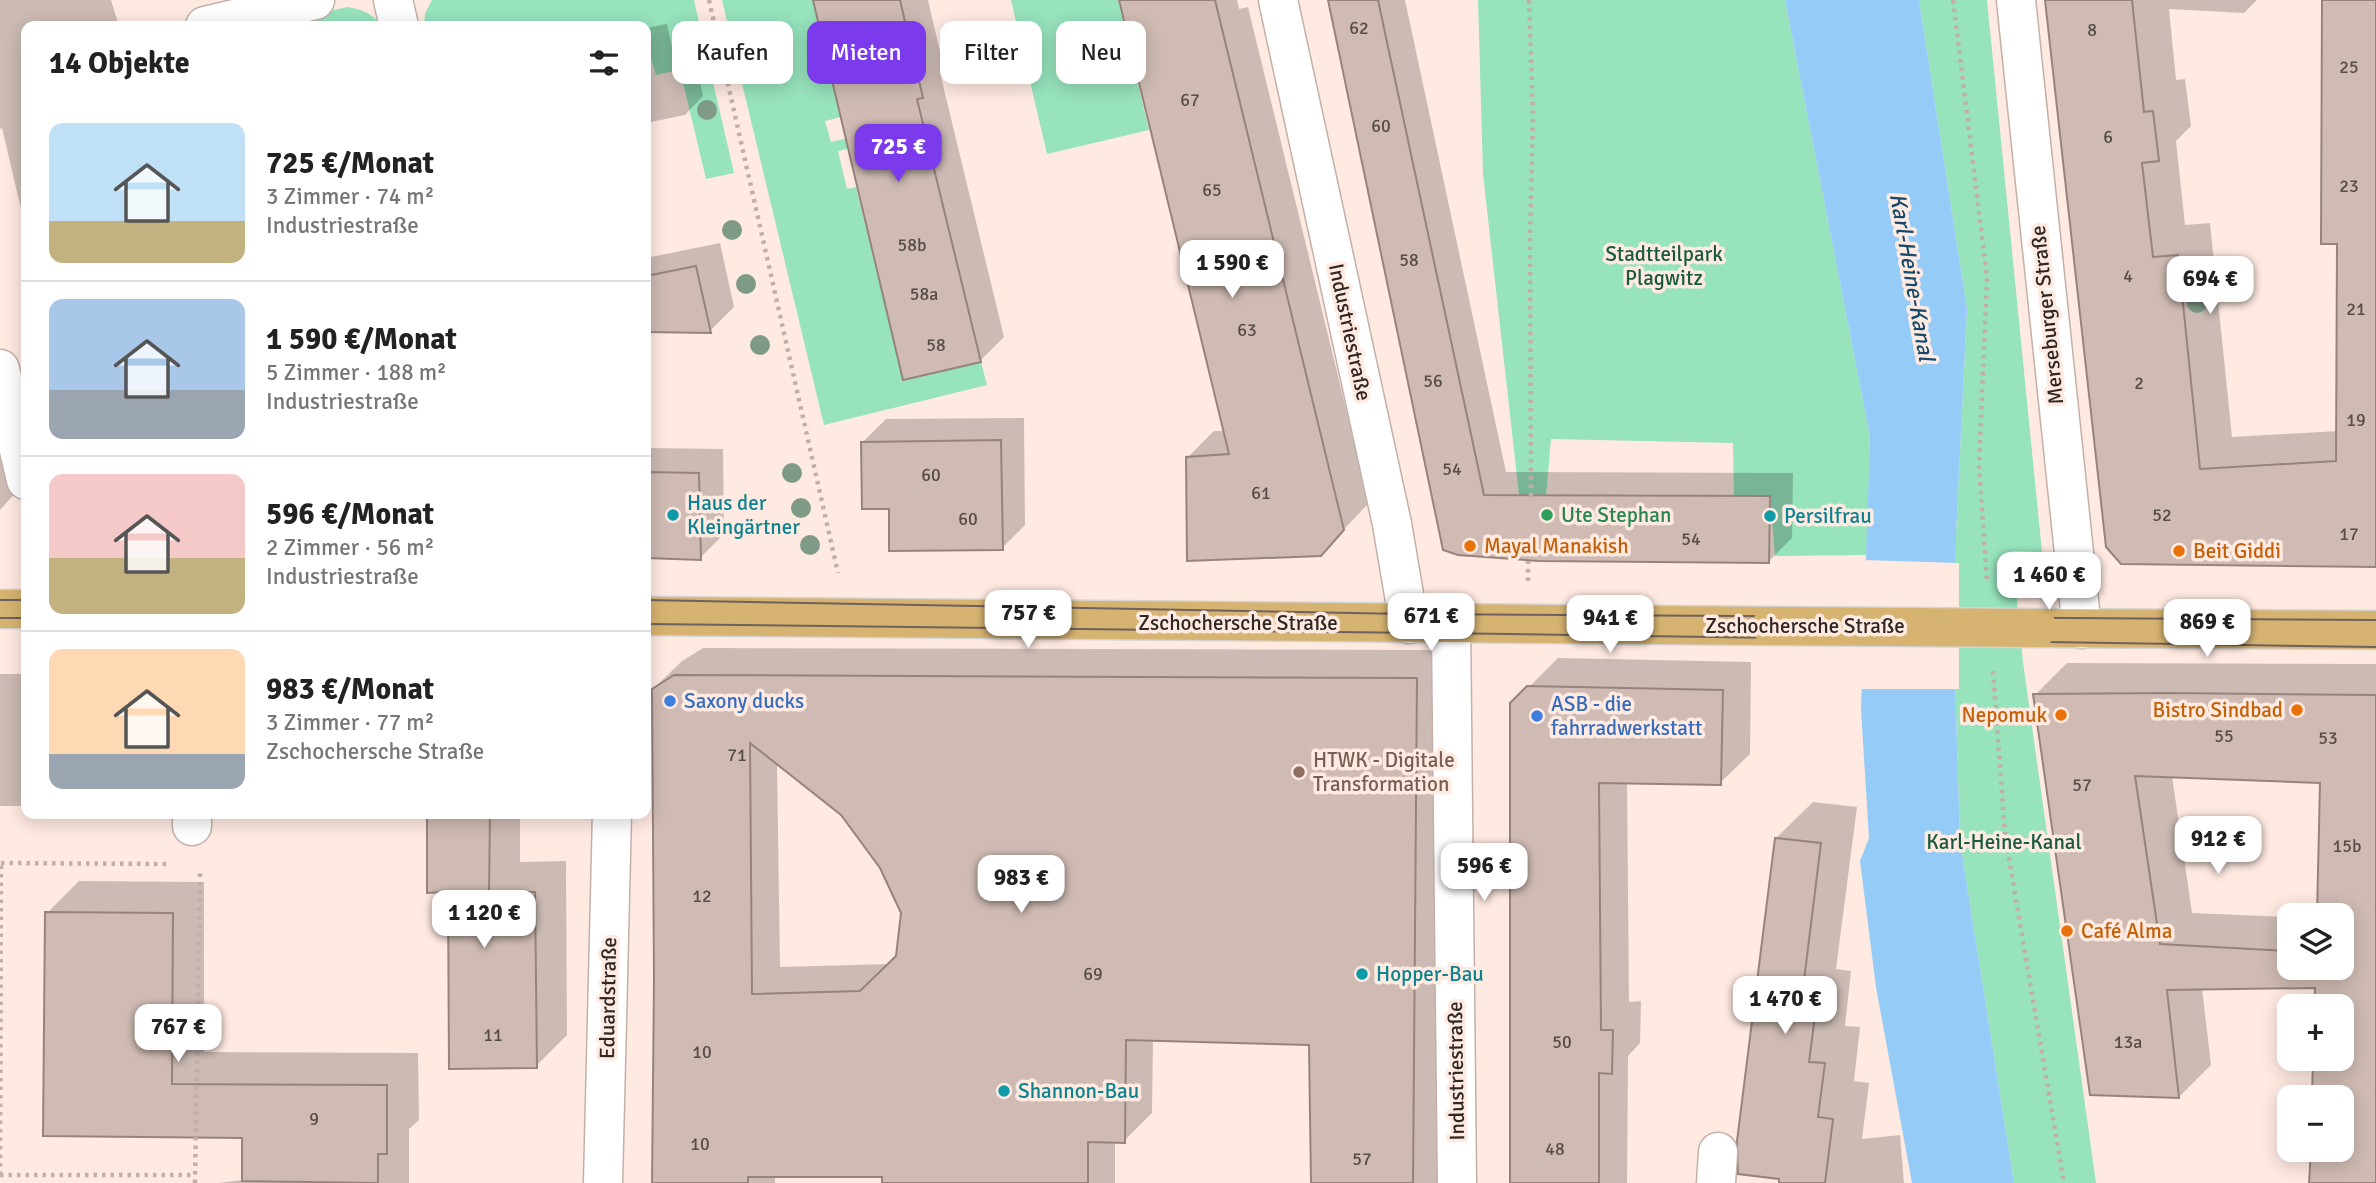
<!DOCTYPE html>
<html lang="de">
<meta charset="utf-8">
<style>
body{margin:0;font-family:Signika,sans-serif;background:#f2f2f2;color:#222;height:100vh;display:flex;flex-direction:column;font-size:26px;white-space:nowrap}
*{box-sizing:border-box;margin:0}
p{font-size:23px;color:#767676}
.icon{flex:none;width:38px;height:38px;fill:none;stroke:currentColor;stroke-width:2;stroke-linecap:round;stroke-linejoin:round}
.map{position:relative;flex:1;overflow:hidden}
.side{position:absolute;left:21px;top:21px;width:630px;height:798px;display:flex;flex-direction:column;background:#fff;border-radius:14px;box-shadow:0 4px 18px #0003}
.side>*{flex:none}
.guide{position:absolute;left:672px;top:21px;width:665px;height:63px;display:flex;gap:14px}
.fabs{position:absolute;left:2277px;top:903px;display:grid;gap:14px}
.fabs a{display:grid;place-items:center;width:77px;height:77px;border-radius:14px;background:#fff;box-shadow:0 4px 18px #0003;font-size:35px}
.price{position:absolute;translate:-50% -60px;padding:0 16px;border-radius:14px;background:#fff;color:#222;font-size:23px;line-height:46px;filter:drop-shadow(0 2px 4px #0008)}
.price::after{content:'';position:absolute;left:50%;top:42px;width:21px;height:16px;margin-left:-10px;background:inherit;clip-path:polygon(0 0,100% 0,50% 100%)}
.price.on{background:#7c3aed;color:#fff}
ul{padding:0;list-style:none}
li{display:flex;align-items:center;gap:21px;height:175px;padding:0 28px}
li+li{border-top:2px solid #e0e0e0}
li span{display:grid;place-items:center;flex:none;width:196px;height:140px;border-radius:14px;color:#555}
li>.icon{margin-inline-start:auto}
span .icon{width:84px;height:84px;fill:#fffc;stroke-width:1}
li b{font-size:30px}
h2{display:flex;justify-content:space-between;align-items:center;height:84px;padding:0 28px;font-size:30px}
.pill{padding:0 24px;border-radius:14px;background:#fff;box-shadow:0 4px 18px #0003;font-size:24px;line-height:63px}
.pill.on{background:#7c3aed;color:#fff}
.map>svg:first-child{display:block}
</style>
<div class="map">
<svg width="2376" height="1183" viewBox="0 0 2376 1183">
<rect width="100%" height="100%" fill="#ffeae2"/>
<g fill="#96e3bc">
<polygon points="432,0 694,0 734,173 706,179 680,70 656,75 646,42 646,26 424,26 425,13"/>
<polygon points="722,0 813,0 841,117 825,121 831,142 880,131 882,141 838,151 847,189 856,187 903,380 981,362 987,385 824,425"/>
<polygon points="1011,0 1118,0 1149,130 1047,154"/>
<polygon points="1478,0 1785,0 1870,437 1867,555 1775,556 1770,496 1734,496 1733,443 1551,439 1546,496 1519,495 1483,174"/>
<polygon points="1919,0 1987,0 2042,552 2012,551 2023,662 2096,1183 2014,1183 1960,841 1955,680 1956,535 1967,309"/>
<path d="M347,7C362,9 373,14 382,26H264Z"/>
</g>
<polygon fill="#95cbf7" points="1785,0 1919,0 1967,309 1956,535 1955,680 1960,841 2014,1183 1912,1183 1876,987 1860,861 1869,838 1861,710 1870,437"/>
<polygon fill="#ffeae2" points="1863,560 1959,563 1959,689 1858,689"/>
<g fill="#0003" fill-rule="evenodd">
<polygon points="0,0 111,0 119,26 26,26 26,230 2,128 0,129"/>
<polygon points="815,0 928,0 945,73 941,77 1004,337 981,360 905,378"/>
<polygon points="1121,0 1237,0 1239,9 1248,7 1369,503 1320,554 1188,457 1214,431 1225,431"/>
<polygon points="1330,0 1405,0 1506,472 1793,473 1792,538 1769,561 1459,553"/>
<polygon points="2048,0 2257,0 2244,13 2169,9 2176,80 2185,79 2191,126 2176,141 2185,225 2210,223 2232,437 2338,431 2338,242 2323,0 2376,0 2376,565 2122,563"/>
<polygon points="667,24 674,57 694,53 703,96 685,115 646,123 646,28"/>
<polygon points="720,243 734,307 710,331 646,330 646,258"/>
<polygon points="1024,418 1025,525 1002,548 890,507 862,443 886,419"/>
<polygon points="0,420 18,490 0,510"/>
<polygon points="646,448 723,449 724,534 700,558 646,557"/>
<path d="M703,648L1444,650L1440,1183H1312L1310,1043L1153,1039L1152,1113L1124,1141H1115V1183H884V1176L775,1175V1183H653L656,979L653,689L682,661ZM777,763L843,814L882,867L903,913L897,956L889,964L780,967Z"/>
<polygon points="1558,658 1751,662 1750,754 1720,783 1627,782 1629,1002 1641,1001 1640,1043 1628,1056 1627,1183 1511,1183 1512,704"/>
<path d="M2067,663L2376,664V1183H2311L2312,1150H2342V1097H2313L2314,1059H2342V1006H2316V987L2202,988L2211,1065L2179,1097L2035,695ZM2172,776L2322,781L2319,915H2342V968H2289V917L2192,913Z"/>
<rect x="0" y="674" width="26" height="132"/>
<polygon points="1813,802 1857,807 1836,969 1851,971 1845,1026 1860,1027 1854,1081 1869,1083 1862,1139 1900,1135 1904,1183 1781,1183 1776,838"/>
<polygon points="429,814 520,814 520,862 566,861 567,1035 536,1066 450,891 429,891"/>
<polygon points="79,881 204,882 204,1052 418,1053 419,1120 409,1129 409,1183 218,1183 243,1180 243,1136 45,1134 47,913"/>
</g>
<g fill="#cfbbb3" stroke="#96847c" stroke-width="2" fill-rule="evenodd">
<polygon points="813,0 900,0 923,98 917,99 981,362 903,380"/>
<polygon points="1119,0 1215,0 1344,530 1321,556 1187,561 1186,457 1229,454"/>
<polygon points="1328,0 1378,0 1484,495 1770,496 1769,563 1539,561 1458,555 1443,550"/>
<polygon points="2045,0 2132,0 2144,112 2153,111 2159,161 2142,163 2153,257 2178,255 2200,469 2336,461 2337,244 2321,244 2322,0 2376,0 2376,567 2121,564 2106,547"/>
<polygon points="696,266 711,333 646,332 646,276"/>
<polygon points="1001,440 1003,550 889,551 889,509 862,509 861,442"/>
<polygon points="646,472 699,473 701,560 646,558"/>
<path d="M674,675L1417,678L1413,1183H1311L1309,1045L1126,1040L1125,1143L1088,1142V1183H882V1177H748V1183H652L654,979L652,689ZM750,743L841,815L880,868L901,913L896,956L860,991L752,994Z"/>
<polygon points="1527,686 1723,690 1721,785 1599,783 1601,1030 1613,1030 1612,1074 1599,1073 1599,1183 1510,1183 1510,703"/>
<path d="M2168,693L2376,695V1183H2309L2311,1150H2342V1097H2312L2313,1059H2342V1006H2314L2315,988L2167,990L2179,1098L2090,1095L2033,694ZM2135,776L2320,783L2317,915H2342V968H2289V951L2160,944Z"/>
<polygon points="427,814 490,814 489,892 535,892 537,1068 449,1069 448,892 427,893"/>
<polygon points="1775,838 1821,843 1801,1005 1816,1008 1809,1062 1825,1063 1818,1117 1833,1119 1825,1183 1779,1183 1779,1179 1738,1174 1737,1141"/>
<polygon points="45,912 173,913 172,1084 387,1085 387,1154 378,1154 378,1183 242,1181 242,1138 43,1136"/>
</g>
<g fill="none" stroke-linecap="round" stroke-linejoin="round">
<g stroke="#c3b0a8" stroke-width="41">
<g id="minor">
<polyline points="393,0 399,26"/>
<polyline points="1278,0 1392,524 1409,624"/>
<polyline points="2016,0 2082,629"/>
<polyline points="205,26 315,0"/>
<polyline points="0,369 26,480"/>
<polyline points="1451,623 1457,1183"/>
<polyline points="192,826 192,814"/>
<polyline points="603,1183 612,814"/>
<polyline points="1716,1183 1718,1152"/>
</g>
</g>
<g stroke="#d5d4d3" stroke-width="41">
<g id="major">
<polyline points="0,609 26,609"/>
<polyline points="646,616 1771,626"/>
<polyline points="2038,628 2376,630"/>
</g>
</g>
<g stroke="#c0afa9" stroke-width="4.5" stroke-dasharray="3.5 5" stroke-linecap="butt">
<polyline points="709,0 838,573"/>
<polyline points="1529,0 1533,117 1530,234 1531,496"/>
<polyline points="1953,0 1987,278 1979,465 1987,582"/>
<polyline points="1528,581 1528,561"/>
<polyline points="1993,671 2005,835 2064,1183"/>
<polyline points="1,863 167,864"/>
<polyline points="0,1175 1,863"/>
<polyline points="0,1175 195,1175"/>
<polyline points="195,1183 200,871"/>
</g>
<use href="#minor" stroke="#fff" stroke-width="38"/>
<use href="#major" stroke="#d7b371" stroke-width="38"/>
<g stroke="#6d625d" stroke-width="2">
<polyline points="0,600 26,600"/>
<polyline points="646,600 1407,614 2376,620"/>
<polyline points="0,618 26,618"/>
<path d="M646,624C1223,632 1799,635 2376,647"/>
</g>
<g stroke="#d5d4d3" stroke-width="41" stroke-linecap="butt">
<polyline id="major-bridge" points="1771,626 2038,628"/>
</g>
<use href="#major-bridge" stroke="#d7b371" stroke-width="38"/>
</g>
<g fill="#7f9b88">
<circle cx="693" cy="54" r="10"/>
<circle cx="707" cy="110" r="10"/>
<circle cx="732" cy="230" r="10"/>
<circle cx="746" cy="284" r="10"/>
<circle cx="2197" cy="303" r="10"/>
<circle cx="760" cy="345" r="10"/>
<circle cx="792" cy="473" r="10"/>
<circle cx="801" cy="508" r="10"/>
<circle cx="810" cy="545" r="10"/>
</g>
<g fill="#0f9aa8" stroke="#ffeae2" stroke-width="2.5">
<circle cx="673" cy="515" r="7"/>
<circle cx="1770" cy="516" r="7"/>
<circle cx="1362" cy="974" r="7"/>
<circle cx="1004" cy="1091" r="7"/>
</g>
<circle fill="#2e9e5b" stroke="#ffeae2" stroke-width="2.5" cx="1547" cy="515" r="7"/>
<g fill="#e8710a" stroke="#ffeae2" stroke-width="2.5">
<circle cx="1470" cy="546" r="7"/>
<circle cx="2179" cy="551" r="7"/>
<circle cx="2297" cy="710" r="7"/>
<circle cx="2061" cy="715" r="7"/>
<circle cx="2067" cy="931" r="7"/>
</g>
<g fill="#3f7fe0" stroke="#ffeae2" stroke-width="2.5">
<circle cx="670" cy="701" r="7"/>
<circle cx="1537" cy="716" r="7"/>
</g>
<circle fill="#8d6e63" stroke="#ffeae2" stroke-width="2.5" cx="1299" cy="772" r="7"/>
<g text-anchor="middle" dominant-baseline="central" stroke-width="7" stroke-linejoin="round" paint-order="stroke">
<g font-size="18" fill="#564c48">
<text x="1359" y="28">62</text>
<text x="2092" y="30">8</text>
<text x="2349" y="67">25</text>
<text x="1190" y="100">67</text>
<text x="1381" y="126">60</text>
<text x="2108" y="137">6</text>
<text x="2349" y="186">23</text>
<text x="1212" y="190">65</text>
<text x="912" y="245">58b</text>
<text x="1409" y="260">58</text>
<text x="2128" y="276">4</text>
<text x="924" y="294">58a</text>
<text x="2356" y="309">21</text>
<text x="1247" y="330">63</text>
<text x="936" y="345">58</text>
<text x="1433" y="381">56</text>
<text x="2139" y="383">2</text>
<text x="2356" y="420">19</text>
<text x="1452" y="469">54</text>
<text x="931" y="475">60</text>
<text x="1261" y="493">61</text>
<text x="2162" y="515">52</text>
<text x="968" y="519">60</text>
<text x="2349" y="534">17</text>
<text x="1691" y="539">54</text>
<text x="2224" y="736">55</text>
<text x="2328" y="738">53</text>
<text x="737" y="755">71</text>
<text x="2082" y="785">57</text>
<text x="2347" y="846">15b</text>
<text x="702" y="896">12</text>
<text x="1093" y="974">69</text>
<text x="493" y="1035">11</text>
<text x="1562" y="1042">50</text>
<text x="2128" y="1042">13a</text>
<text x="702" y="1052">10</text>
<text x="314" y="1119">9</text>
<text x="700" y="1144">10</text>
<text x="1555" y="1149">48</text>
<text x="1362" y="1159">57</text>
</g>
<g font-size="21" fill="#175a3f" stroke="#ffeae2">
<text x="1664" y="254">Stadtteilpark<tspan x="1664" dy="24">Plagwitz</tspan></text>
<text x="2004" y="842">Karl-Heine-Kanal</text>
</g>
<g font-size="21" fill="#2e2724" stroke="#ffeae2">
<text transform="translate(2047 315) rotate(-96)">Merseburger Straße</text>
<text transform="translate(1350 332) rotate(78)">Industriestraße</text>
<text x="1238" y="623">Zschochersche Straße</text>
<text x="1805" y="626">Zschochersche Straße</text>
<text transform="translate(608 998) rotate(-89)">Eduardstraße</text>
<text transform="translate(1456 1071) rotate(-91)">Industriestraße</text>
</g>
<g font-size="21" fill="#0d838f" stroke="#ffeae2" text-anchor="start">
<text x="687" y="503">Haus der<tspan x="687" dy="24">Kleingärtner</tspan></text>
<text x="1784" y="516">Persilfrau</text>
<text x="1376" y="974">Hopper-Bau</text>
<text x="1018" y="1091">Shannon-Bau</text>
</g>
<g font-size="21" fill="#27864d" stroke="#ffeae2" text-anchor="start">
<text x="1561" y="515">Ute Stephan</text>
</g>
<g font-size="21" fill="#c56008" stroke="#ffeae2" text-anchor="start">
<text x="1484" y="546">Mayal Manakish</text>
<text x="2193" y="551">Beit Giddi</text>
<text x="2283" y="710" text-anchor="end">Bistro Sindbad</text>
<text x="2047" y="715" text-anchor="end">Nepomuk</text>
<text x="2081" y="931">Café Alma</text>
</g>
<g font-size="21" fill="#366cbe" stroke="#ffeae2" text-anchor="start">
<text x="684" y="701">Saxony ducks</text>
<text x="1551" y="704">ASB - die<tspan x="1551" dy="24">fahrradwerkstatt</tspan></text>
</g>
<g font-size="21" fill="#785e54" stroke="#ffeae2" text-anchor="start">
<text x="1313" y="760">HTWK - Digitale<tspan x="1313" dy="24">Transformation</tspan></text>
</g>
<g font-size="23" font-style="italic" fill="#164a6d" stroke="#ffeae2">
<text transform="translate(1912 277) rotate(80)">Karl-Heine-Kanal</text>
</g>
</g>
</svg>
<div class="fabs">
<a><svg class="icon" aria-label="layers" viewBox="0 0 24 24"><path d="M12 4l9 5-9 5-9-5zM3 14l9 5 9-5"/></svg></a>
<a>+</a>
<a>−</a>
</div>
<b class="price on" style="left:898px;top:184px">725 €</b>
<b class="price" style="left:1232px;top:300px">1 590 €</b>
<b class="price" style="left:2210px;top:316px">694 €</b>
<b class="price" style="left:2049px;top:612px">1 460 €</b>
<b class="price" style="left:1028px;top:650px">757 €</b>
<b class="price" style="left:1431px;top:653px">671 €</b>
<b class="price" style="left:1610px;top:655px">941 €</b>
<b class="price" style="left:2207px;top:659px">869 €</b>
<b class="price" style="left:2218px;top:876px">912 €</b>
<b class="price" style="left:1484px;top:903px">596 €</b>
<b class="price" style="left:1021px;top:915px">983 €</b>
<b class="price" style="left:484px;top:950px">1 120 €</b>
<b class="price" style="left:1785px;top:1036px">1 470 €</b>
<b class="price" style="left:178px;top:1064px">767 €</b>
<div class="guide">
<a class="pill">Kaufen</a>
<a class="pill on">Mieten</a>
<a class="pill">Filter</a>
<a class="pill">Neu</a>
</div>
<section class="side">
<h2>14 Objekte<svg class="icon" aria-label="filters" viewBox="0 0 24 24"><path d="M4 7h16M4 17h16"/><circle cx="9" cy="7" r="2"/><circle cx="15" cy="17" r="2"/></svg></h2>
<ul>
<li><span style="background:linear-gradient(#bfe0f5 70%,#c2b280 0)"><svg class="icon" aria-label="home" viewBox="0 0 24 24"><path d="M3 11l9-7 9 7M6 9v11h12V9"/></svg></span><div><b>725 €/Monat</b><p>3 Zimmer · 74 m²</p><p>Industriestraße</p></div></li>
<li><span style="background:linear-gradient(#a9c7e8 65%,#9aa5b1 0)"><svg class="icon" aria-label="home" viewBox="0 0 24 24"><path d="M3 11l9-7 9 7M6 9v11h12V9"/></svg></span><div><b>1 590 €/Monat</b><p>5 Zimmer · 188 m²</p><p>Industriestraße</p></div></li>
<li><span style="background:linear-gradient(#f6c9c9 60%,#c2b280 0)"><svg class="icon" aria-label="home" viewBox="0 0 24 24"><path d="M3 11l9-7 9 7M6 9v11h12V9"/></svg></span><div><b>596 €/Monat</b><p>2 Zimmer · 56 m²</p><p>Industriestraße</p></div></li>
<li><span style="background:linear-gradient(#ffd9b3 75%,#9aa5b1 0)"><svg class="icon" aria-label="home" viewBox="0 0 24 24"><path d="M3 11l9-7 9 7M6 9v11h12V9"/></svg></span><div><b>983 €/Monat</b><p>3 Zimmer · 77 m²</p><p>Zschochersche Straße</p></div></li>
</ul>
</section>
</div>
